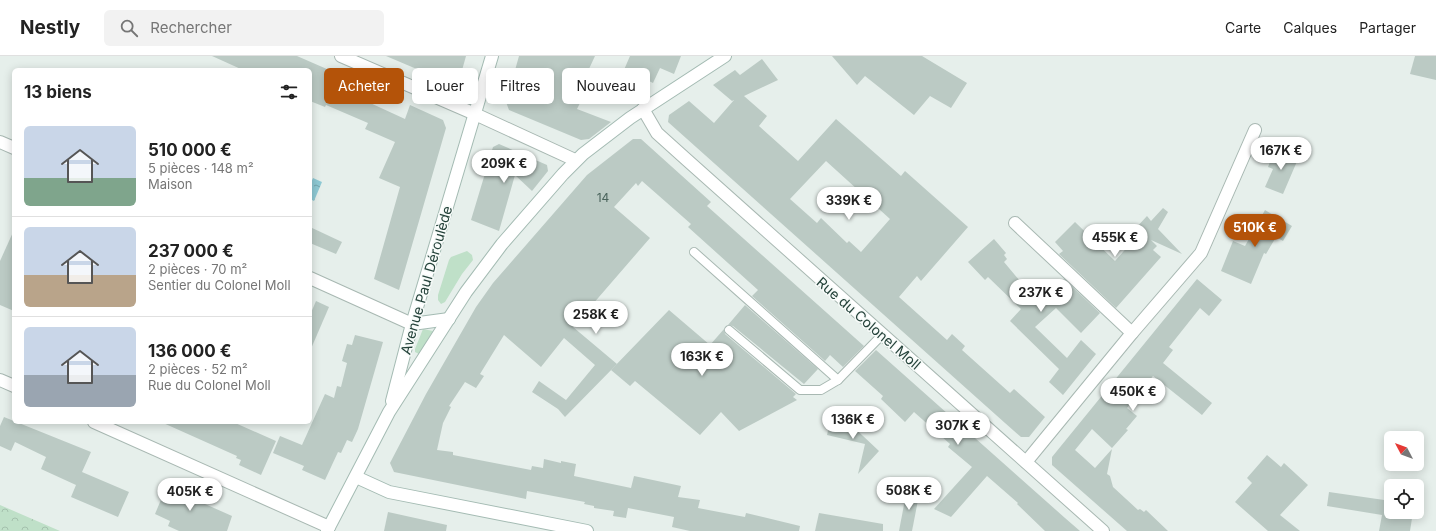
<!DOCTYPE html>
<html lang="fr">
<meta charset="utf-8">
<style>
body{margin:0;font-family:Inter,sans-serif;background:#f2f2f2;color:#222;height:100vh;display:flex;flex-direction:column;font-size:15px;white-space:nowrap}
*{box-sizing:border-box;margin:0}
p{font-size:13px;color:#767676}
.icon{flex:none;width:22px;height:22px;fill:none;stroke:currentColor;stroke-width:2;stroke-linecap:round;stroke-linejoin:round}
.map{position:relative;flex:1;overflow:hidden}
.side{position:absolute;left:12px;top:12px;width:300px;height:356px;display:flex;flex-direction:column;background:#fff;border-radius:6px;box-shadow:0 2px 10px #0003}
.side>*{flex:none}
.banner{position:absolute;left:324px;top:12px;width:380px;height:36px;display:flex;gap:8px}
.needle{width:26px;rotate:311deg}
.controls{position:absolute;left:1384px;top:375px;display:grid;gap:8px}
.controls a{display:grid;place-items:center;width:40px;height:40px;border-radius:6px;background:#fff;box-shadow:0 2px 10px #0003;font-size:20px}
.price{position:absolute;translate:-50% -34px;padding:0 9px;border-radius:14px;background:#fff;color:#222;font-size:13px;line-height:26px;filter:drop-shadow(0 1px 2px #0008)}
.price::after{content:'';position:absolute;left:50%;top:24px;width:12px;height:9px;margin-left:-6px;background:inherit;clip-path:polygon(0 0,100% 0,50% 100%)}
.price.current{background:#b45309;color:#fff}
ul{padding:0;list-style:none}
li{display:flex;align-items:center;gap:12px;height:100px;padding:0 12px}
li+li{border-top:1px solid #e0e0e0}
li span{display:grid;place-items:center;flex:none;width:112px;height:80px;border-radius:6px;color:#555}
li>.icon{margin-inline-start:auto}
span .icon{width:48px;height:48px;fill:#fffc;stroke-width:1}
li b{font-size:17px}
h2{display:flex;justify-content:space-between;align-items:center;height:48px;padding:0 12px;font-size:17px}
.tag{padding:0 14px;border-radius:6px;background:#fff;box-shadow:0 2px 10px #0003;font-size:14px;line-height:36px}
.tag.current{background:#b45309;color:#fff}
header{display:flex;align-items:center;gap:24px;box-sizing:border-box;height:56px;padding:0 20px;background:#fff;border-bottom:1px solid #e0e0e0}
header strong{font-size:19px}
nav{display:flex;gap:22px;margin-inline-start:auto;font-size:14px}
.search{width:280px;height:36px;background:#f2f2f2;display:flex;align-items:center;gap:10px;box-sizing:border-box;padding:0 14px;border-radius:6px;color:#767676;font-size:15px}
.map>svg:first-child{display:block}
</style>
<header>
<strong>Nestly</strong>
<div class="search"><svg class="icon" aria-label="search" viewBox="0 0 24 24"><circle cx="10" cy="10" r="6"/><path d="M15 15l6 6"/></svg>Rechercher</div>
<nav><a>Carte</a><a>Calques</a><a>Partager</a></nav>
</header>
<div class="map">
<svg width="1436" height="475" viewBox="0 0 1436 475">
<defs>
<pattern id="park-crowns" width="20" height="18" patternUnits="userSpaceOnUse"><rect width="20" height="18" fill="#bfe0c8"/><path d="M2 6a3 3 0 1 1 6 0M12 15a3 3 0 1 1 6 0" fill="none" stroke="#a4c1ad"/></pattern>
<pattern id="water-ripples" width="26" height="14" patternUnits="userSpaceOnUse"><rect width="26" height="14" fill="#8ec9d4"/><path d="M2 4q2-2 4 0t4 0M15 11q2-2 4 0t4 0" fill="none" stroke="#74a5ad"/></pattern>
</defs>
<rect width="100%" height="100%" fill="#e6efeb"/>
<g fill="#bfe0c8">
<polygon points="467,195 472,199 473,204 462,218 445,246 441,248 438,244 438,239 449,204 451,201"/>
<polygon points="423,273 433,275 419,298 415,296 415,293"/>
</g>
<polygon fill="url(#park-crowns)" points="0,449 60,475 0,475"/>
<polygon fill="url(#water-ripples)" points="313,122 322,126 314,145 310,143 310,129"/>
<g fill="#bbcac4" fill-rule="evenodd">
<polygon points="212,0 297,0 336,17 333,24 358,34 355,40 405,63 410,49 443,64 446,72 399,234 374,223 400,131 379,122 395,86 365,73 368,67 326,49 325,51 310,45 310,14 243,14"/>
<polygon points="386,0 466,0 459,25 452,28"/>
<polygon points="519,0 595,0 575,43 581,45 577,53 611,66 589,83 581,84 509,54 506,46"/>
<polygon points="630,0 681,0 674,18 660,12 653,27 645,23 638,39 617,30"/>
<polygon points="832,0 922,0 967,27 951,52 930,40 914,59 865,20 857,29"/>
<polygon points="1415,0 1436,0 1436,24 1410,18"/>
<path d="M762,3L778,24L744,40L767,60L759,70L798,105L836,63L901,120L905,115L968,171L921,225L917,220L899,241L947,284L952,278L965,290L962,294L1010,337L1014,333L1045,361L1029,381H1021L1005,367L668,66L669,59L689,45L714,67L734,44L732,45L713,29L735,14L740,19ZM826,105L890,163L861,196L849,185L847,187L821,162L817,167L790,143Z"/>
<polygon points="633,83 641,83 711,146 707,150 864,290 843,311 830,299 825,305 752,240 758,234 688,171 691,168 642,125 638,130 636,127 614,151 650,182 573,271 617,308 565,361 558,353 532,336 539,325 566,344 595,309 564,282 541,311 504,279 480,318 484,320 476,332 465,326 449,350 451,351 443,367 437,394 453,396 453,399 531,414 532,410 543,412 544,403 561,407 561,405 576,408 574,420 631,432 634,420 681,430 678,441 700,444 698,452 745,461 746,457 800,470 799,475 690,475 672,471 674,461 628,452 626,462 613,460 614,455 594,452 594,450 584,448 585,446 527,435 526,443 394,416 390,407 426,338 476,251 493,227 587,119"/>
<polygon points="499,88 547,109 548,115 532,135 515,119 499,175 471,164 493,91"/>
<polygon points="1275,94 1298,103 1283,138 1265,131 1273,113 1268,111"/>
<polygon points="1163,152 1168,156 1158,173 1182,198 1151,184 1157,190 1153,194 1161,201 1116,252 1059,198 1063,195 1055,186 1075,166 1115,205 1139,178 1135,173 1147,160 1151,165"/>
<polygon points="1265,154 1292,170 1283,185 1276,181 1266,198 1264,197 1251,228 1221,215 1233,185 1245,190"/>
<polygon points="310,171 342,186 336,198 310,187"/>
<polygon points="14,174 14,255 0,249 0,205"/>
<polygon points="994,183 1006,197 1004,199 1007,203 1004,206 1020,225 1023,223 1045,244 1064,223 1100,257 1081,277 1056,252 1035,271 1067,302 1081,284 1096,298 1063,339 1049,326 1059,313 1010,265 1021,253 988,221 985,224 968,206"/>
<polygon points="1197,223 1222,244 1209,260 1200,252 1169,291 1173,294 1163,307 1212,347 1202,359 1153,320 1127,352 1137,360 1126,373 1128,374 1112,392 1092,373 1075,394 1095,412 1112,393 1107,418 1110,420 1113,431 1138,454 1140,453 1144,456 1146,454 1168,475 1127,475 1052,409 1052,401"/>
<polygon points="316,245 329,251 310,295 310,259"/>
<polygon points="745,249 818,313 804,328 733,270 728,269"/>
<polygon points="669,254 710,289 724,273 725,278 796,338 793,341 797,344 739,375 721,356 700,379 635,325 630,330 611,314"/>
<polygon points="355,279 383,286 358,373 352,386 347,384 341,397 338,396 325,424 302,414 304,410 273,397 280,380 302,389 325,338 334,342 337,330 341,331 347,307 342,305 347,288 352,289"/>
<polygon points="876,294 1065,462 1080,475 1045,475 1017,448 1018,447 987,420 951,461 934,453 972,411 948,391 950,388 914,356 905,366 881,343 883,340 855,315"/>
<polygon points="4,361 91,396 82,416 129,436 118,461 71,441 76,429 41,413 46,401 15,386 11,395 0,390 0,370"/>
<polygon points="831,361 840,370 846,364 879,395 858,418 865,388 827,379"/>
<polygon points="161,366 233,366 276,385 261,419 239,409 241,404 236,402 237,400"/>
<polygon points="1267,399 1281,411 1284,407 1308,429 1280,459 1300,475 1268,475 1235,446 1252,427 1247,422"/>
<polygon points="168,427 197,440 196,444 232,460 227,475 179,475 168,470 170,465 155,458"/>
<polygon points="907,433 919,439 912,475 899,475"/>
<polygon points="1329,436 1391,445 1391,456 1413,456 1410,475 1379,475 1382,459 1327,450"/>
<polygon points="388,456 447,469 446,475 384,475"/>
<polygon points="819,457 883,468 883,475 815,475"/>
</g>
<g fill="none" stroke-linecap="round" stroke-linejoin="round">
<g stroke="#a8b8b2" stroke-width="10">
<g id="lane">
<polyline points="694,196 838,324"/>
<polyline points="729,274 800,334 821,334 838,324 882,279"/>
</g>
</g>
<g stroke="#a8b8b2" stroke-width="14">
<g id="street">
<polyline points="341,0 475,58 575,104"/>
<polyline points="643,53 657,77 687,104 1103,475"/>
<polyline points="0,86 14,92"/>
<polyline points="1015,167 1132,277"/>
<polyline points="310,222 412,268"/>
<polyline points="0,324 14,330"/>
<polyline points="94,366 329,471"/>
<polyline points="1026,406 1132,277 1201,197 1255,74"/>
</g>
</g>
<g stroke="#a4bbb3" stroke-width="14">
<g id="secondary">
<polyline points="412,268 449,263"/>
<polyline points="392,345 412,268 492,0"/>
<polyline points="356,421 389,436 587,475"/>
<polyline points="327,475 389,356 466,236 502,188 563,118 583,98 630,62 725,0"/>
</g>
</g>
<use href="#lane" stroke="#fff" stroke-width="8"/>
<use href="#street" stroke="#fff" stroke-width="12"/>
<use href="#secondary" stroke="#fff" stroke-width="12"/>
</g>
<g text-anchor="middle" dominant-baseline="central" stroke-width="3" stroke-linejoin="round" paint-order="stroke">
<g font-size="12" fill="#4a645c">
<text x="603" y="141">14</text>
</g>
<g font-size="14" fill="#24423a" stroke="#f7fbf9">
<text transform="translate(426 224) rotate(-74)">Avenue Paul Déroulède</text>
<text transform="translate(869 267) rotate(41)">Rue du Colonel Moll</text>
</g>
</g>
</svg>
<div class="controls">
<a><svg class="needle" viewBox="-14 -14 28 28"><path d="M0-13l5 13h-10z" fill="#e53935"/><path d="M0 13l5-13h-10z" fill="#767676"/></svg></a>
<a><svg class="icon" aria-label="locate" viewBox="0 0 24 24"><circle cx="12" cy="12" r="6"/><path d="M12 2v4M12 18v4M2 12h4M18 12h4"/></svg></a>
</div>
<b class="price" style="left:1281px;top:115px">167K €</b>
<b class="price" style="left:504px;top:128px">209K €</b>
<b class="price" style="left:849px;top:165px">339K €</b>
<b class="price current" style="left:1255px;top:192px">510K €</b>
<b class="price" style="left:1115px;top:202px">455K €</b>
<b class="price" style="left:1041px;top:257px">237K €</b>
<b class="price" style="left:596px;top:279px">258K €</b>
<b class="price" style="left:702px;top:321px">163K €</b>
<b class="price" style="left:1133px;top:356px">450K €</b>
<b class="price" style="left:853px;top:384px">136K €</b>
<b class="price" style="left:958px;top:390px">307K €</b>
<b class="price" style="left:909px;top:455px">508K €</b>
<b class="price" style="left:190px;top:456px">405K €</b>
<div class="banner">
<a class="tag current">Acheter</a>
<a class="tag">Louer</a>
<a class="tag">Filtres</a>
<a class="tag">Nouveau</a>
</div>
<section class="side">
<h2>13 biens<svg class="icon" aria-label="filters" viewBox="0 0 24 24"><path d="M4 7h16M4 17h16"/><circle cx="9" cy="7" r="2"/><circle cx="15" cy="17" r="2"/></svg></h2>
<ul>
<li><span style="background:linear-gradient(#c9d6e8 65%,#7fa58c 0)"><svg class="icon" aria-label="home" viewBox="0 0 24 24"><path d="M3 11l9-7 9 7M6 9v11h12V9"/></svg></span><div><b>510 000 €</b><p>5 pièces · 148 m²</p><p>Maison</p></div></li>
<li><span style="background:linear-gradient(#c9d6e8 60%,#b9a48a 0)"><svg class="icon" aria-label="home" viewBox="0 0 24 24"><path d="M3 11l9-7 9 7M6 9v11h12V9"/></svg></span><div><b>237 000 €</b><p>2 pièces · 70 m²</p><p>Sentier du Colonel Moll</p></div></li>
<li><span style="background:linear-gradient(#c9d6e8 60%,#9aa5b1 0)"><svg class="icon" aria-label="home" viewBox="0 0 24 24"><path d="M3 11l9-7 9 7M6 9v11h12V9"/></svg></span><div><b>136 000 €</b><p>2 pièces · 52 m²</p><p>Rue du Colonel Moll</p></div></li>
</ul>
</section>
</div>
